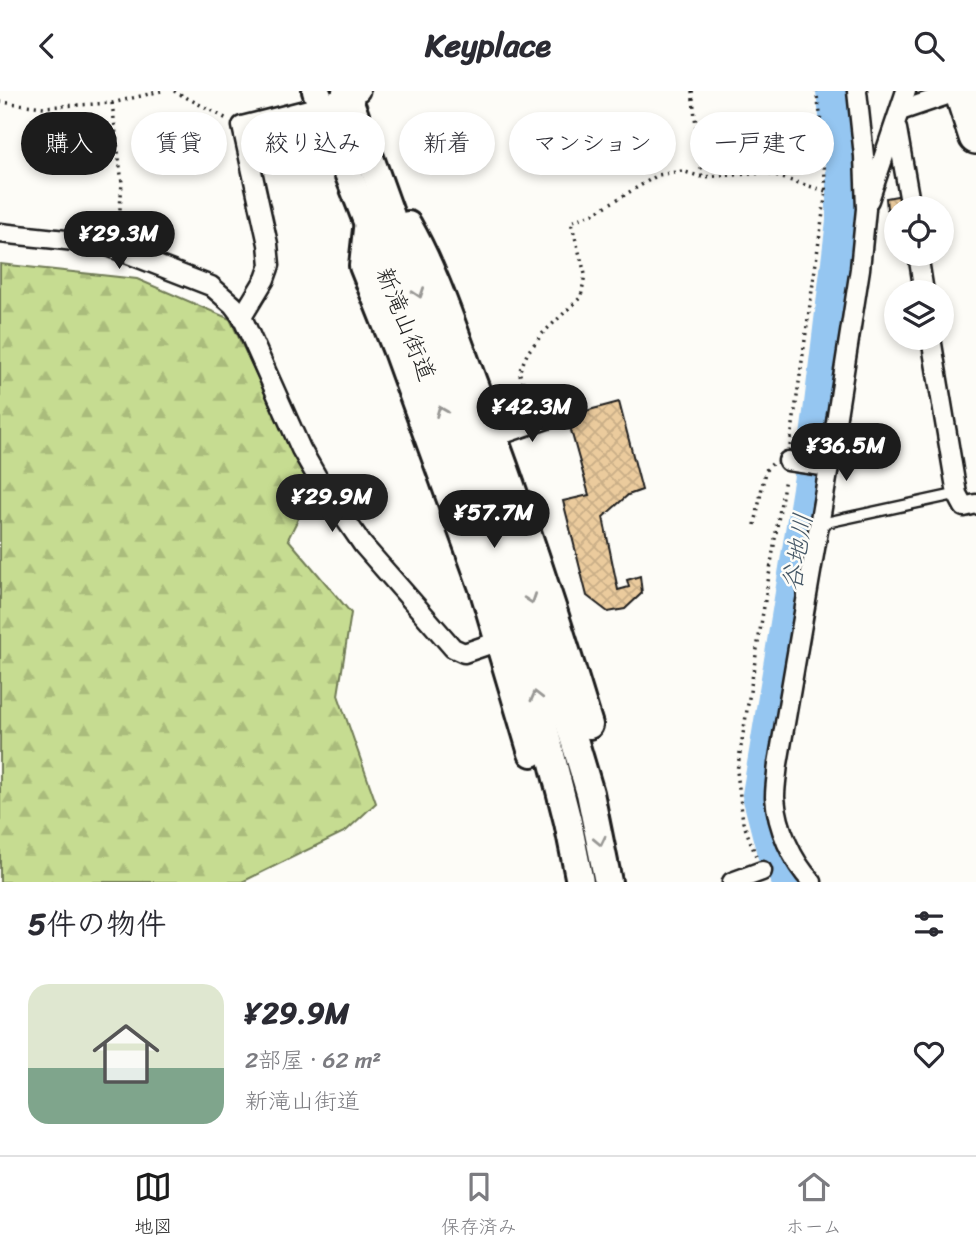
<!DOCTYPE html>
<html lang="ja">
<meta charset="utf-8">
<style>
body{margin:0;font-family:Sriracha,"Klee One",sans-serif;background:#f7f7f7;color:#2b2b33;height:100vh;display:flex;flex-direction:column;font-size:26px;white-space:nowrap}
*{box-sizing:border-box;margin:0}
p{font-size:23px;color:#7c7c81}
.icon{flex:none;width:38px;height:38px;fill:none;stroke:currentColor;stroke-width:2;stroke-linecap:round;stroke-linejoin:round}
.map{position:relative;height:791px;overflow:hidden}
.side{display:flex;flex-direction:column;background:#fff;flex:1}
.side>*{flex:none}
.banner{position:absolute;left:21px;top:21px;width:934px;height:63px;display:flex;gap:14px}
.buttons{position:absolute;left:884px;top:105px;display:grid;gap:14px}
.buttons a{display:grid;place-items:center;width:70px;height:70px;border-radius:50%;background:#fff;box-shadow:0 4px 10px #0003;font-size:35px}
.price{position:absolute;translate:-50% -60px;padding:0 16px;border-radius:24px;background:#1c1c1c;color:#fff;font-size:23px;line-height:46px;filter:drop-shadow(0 2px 4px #0008)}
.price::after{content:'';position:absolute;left:50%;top:42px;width:21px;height:16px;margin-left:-10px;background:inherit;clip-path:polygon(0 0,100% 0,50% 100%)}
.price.active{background:#222;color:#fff}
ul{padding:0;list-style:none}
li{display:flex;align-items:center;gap:21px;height:175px;padding:0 28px}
li span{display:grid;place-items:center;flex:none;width:196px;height:140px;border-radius:21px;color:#555}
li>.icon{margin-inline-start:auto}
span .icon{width:84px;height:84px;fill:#fffc;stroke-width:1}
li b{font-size:30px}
h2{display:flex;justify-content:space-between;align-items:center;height:84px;padding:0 28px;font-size:30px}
.chip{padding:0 24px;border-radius:32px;background:#fff;box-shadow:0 4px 10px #0003;font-size:24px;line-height:63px}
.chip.active{background:#1c1c1c;color:#fff}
header{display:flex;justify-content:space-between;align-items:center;height:91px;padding:0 28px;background:#fff;font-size:32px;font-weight:700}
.dock{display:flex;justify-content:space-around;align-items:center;height:98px;border-top:2px solid #e1e1e2;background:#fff;font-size:19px;color:#7c7c81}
.dock a{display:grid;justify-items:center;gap:4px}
.dock .active{color:#1c1c1c}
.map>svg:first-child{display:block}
</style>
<header><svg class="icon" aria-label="back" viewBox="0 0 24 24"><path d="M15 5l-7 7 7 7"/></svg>Keyplace<svg class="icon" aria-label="search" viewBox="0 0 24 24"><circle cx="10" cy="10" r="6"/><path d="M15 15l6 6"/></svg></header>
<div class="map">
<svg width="976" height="791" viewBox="0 0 976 791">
<defs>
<pattern id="forest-firs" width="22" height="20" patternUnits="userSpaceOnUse" patternTransform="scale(1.75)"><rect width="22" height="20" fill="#c6dc91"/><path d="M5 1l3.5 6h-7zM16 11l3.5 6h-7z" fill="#aabc7c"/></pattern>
<pattern id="building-cross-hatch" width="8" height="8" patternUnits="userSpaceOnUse" patternTransform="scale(1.75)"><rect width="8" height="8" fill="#ebcb9d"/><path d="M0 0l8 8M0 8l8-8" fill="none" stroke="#c9ae87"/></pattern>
</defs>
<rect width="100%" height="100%" fill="#fdfcf7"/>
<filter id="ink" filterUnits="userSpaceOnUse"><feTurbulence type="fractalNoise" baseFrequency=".0143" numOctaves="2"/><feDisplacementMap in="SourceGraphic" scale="14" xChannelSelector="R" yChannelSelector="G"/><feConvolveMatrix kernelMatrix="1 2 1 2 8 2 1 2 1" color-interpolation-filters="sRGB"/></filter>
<g filter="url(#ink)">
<polygon fill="url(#forest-firs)" stroke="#717c56" stroke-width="2" points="0,173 137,188 230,228 312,400 288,448 351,522 338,604 376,712 346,740 242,791 0,791"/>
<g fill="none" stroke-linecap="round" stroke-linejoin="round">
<polyline stroke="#95c6f1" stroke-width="32" points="788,791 773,762 758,704 815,355 842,130 842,81 832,0"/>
</g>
<g fill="url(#building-cross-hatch)" stroke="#1c1c1c" stroke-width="2">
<polygon points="903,104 904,115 887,118 886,107"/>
<polygon points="619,311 642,399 628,404 603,426 618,499 629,496 627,489 640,485 642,502 625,518 608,521 587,505 563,410 589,404 567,325"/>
</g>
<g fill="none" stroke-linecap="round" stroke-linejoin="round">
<g stroke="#1c1c1c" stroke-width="14">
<polyline id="lane" points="819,433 957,403"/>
</g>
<g stroke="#1c1c1c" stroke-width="23">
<g id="street">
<polyline points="900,20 959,0"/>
<polyline points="897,38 911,117"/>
<polyline points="869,109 906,0"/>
<polyline points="0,142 103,153 211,195 233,214 242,226 301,358 321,393 363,454 453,557 464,562 499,550"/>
<polyline points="918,163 924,201"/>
<polyline points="242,226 265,188 270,174 268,153 242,35 321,15 360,0"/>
<polyline points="931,247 957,403 964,416 976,413"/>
<polyline points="494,346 559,324"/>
<polyline points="788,370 829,376"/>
<polyline points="732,791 762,780"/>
<path d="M812,791C792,770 777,736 775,706C775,695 777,684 778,673L829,376L860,178L866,118L864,65L857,0"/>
</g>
</g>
<g stroke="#1c1c1c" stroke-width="32">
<g id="secondary">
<polyline points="316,0 445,330 497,476 531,585 568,731 580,791"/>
<polyline points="346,0 440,261 482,368 539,531 590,702 608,791"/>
<path d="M408,134C436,183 453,238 473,291C516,404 554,518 589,634"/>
<polyline points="367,138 363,175 397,260 483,497 532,662"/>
</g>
</g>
<g stroke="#1c1c1c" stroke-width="38">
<polyline id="highway" points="961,0 976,46"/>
</g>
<g stroke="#1c1c1c" stroke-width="3.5" stroke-dasharray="2 5" stroke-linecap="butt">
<polyline points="174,0 227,28"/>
<polyline points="692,0 702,85"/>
<polyline points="0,11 44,16 112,12 161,0"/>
<polyline points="112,12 122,92 118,143"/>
<polyline points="534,317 519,281 528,261 543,242 581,206 585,183 571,131 596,121 658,84 682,80 702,86 765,82 826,100"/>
<polyline points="790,355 826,100 820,22 816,0"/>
<polyline points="755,434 765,380 772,373"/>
<polyline points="756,765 743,731 737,680 785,387"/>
</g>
<use href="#lane" stroke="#fdfcf7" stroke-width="9"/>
<use href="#street" stroke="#fdfcf7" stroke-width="18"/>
<use href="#secondary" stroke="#fdfcf7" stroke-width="26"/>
<use href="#highway" stroke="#fdfcf7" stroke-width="33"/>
</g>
<defs><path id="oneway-chevron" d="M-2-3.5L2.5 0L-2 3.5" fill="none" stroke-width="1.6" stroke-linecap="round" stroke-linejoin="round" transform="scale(1.75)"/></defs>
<g stroke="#989794">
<use href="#oneway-chevron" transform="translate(419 202) rotate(71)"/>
<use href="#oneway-chevron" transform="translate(441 320) rotate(-112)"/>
<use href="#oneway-chevron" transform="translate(531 508) rotate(71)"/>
<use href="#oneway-chevron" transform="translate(536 605) rotate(-104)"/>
<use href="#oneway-chevron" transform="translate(600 750) rotate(78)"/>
</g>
</g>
<g text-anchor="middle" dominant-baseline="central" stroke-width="5" stroke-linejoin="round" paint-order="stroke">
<g font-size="24" fill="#1c1c1c" stroke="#fdfcf7">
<text transform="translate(406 233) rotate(68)">新滝山街道</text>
</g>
<g font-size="26" font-style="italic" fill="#465867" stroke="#fdfcf7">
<text transform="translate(797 461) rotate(-81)">谷地川</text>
</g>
</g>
</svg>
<div class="buttons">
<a><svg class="icon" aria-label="locate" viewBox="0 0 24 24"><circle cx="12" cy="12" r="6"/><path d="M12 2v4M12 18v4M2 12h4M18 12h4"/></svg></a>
<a><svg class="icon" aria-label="layers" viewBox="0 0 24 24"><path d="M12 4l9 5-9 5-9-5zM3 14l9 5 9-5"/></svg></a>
</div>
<b class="price" style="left:119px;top:180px">¥29.3M</b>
<b class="price" style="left:532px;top:353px">¥42.3M</b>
<b class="price" style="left:846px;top:392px">¥36.5M</b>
<b class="price active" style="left:332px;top:443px">¥29.9M</b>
<b class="price" style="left:494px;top:459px">¥57.7M</b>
<div class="banner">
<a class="chip active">購入</a>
<a class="chip">賃貸</a>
<a class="chip">絞り込み</a>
<a class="chip">新着</a>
<a class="chip">マンション</a>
<a class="chip">一戸建て</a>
</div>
</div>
<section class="side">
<h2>5件の物件<svg class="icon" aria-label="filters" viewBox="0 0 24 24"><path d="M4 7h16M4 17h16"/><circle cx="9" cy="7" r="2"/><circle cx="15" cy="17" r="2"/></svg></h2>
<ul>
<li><span style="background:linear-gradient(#dfe7d0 60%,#7fa58c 0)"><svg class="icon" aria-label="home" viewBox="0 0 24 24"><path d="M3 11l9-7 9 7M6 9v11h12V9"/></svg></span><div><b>¥29.9M</b><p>2部屋 · 62 m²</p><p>新滝山街道</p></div><svg class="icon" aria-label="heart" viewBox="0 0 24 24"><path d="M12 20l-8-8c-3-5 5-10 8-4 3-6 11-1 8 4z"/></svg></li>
</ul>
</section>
<nav class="dock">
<a class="active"><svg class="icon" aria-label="map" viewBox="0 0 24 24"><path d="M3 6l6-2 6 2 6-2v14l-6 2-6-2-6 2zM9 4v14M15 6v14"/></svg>地図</a>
<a><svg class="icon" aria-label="saved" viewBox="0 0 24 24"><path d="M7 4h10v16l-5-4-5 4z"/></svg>保存済み</a>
<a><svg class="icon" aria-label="home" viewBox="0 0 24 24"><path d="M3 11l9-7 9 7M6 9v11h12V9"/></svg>ホーム</a>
</nav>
